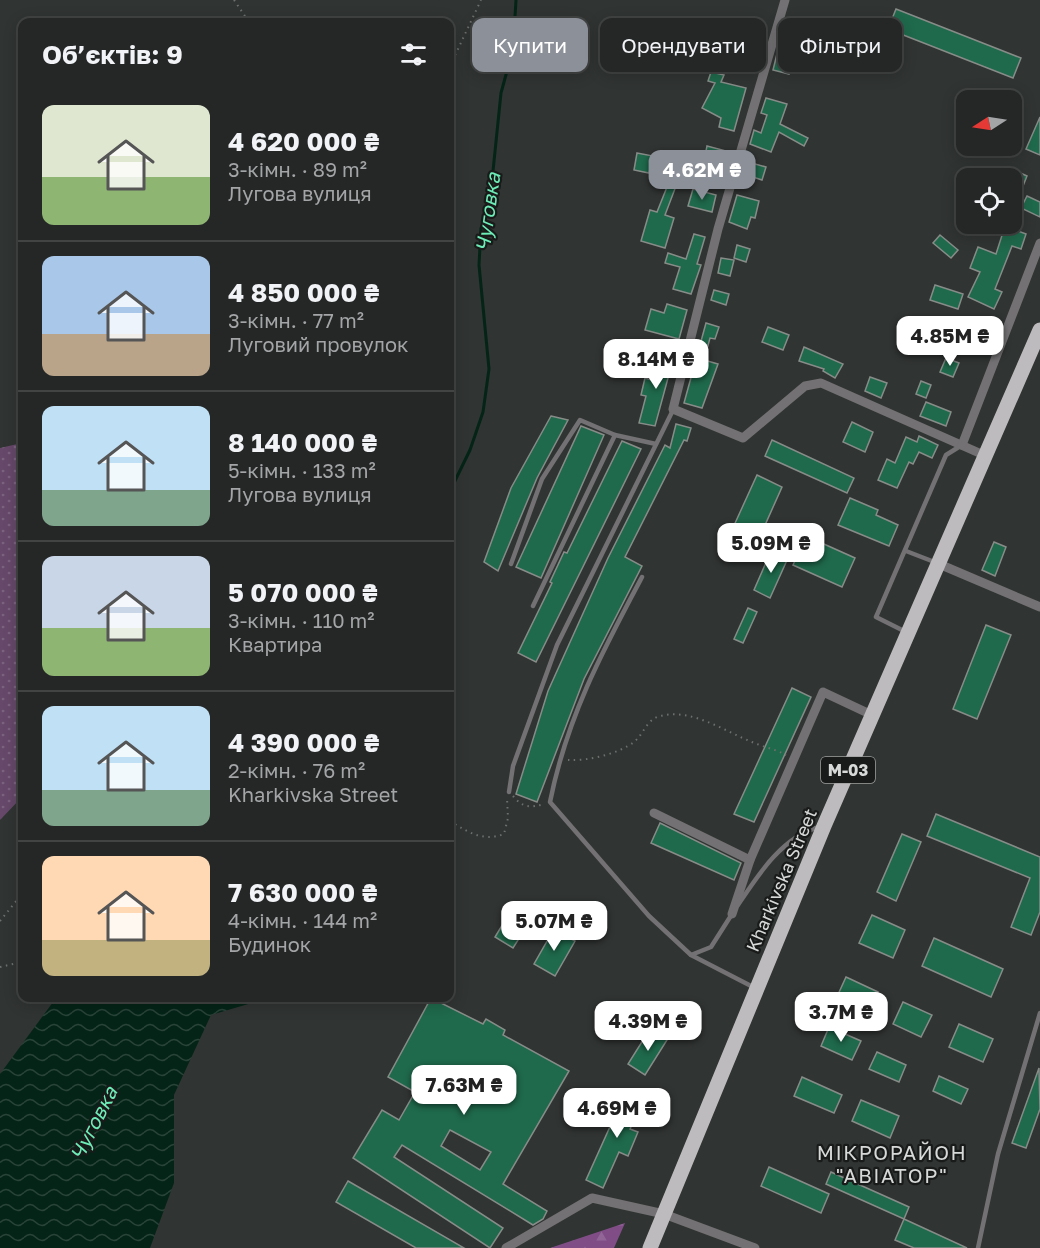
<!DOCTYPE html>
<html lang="uk">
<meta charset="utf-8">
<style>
body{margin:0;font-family:"Golos Text",sans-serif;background:#2c2f2e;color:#f1f3f6;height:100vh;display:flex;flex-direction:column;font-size:22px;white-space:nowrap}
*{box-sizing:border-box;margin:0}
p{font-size:20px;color:#a3a5a7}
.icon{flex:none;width:33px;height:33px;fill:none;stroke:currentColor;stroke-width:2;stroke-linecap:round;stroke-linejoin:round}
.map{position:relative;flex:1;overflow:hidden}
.side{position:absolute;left:18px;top:18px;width:436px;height:984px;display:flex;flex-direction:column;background:#242726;border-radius:12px;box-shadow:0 3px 15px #0003,0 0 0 2px #414443}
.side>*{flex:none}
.top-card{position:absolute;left:472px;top:18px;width:477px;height:54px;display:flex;gap:12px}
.needle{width:39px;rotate:258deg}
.tools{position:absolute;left:956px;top:90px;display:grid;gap:12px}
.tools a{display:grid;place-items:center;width:66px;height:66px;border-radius:12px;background:#242726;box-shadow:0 3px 15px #0003,0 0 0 2px #414443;font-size:30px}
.price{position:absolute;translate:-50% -51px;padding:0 14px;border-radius:12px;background:#fff;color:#222;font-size:20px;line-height:39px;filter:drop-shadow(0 2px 3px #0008)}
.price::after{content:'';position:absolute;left:50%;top:36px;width:18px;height:14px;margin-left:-9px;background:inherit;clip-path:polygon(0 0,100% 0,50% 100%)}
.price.active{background:#8c9099;color:#fff}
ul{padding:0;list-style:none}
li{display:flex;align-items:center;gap:18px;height:150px;padding:0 24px}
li+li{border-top:2px solid #414443}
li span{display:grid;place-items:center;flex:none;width:168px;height:120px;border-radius:12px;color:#555}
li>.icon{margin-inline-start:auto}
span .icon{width:72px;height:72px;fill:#fffc;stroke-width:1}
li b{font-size:26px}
h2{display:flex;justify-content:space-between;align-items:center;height:72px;padding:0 24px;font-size:26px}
.pill{padding:0 21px;border-radius:12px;background:#242726;box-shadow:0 3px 15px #0003,0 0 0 2px #414443;font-size:21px;line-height:54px}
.pill.active{background:#8c9099;color:#fff}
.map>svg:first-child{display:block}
</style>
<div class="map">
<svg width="1040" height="1248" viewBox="0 0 1040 1248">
<defs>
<pattern id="forest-firs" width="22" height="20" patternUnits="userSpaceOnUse" patternTransform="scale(1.5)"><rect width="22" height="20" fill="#804d87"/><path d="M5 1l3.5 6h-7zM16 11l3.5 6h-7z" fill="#916697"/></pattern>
<pattern id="garden-dots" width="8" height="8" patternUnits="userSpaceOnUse" patternTransform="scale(1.5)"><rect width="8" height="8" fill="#66486a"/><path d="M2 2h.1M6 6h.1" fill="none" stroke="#7b627f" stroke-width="1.8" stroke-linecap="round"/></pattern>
<pattern id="water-waves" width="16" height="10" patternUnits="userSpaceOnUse" patternTransform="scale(1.5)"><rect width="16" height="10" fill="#052418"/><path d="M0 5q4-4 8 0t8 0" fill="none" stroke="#294339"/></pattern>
</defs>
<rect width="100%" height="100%" fill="#303432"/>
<polygon fill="url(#forest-firs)" points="625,1223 614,1248 550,1248"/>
<polygon fill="url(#garden-dots)" points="22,443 22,797 0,820 0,448"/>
<polygon fill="url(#water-waves)" points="56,998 269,998 211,1015 174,1095 174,1183 150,1248 0,1248 0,1074"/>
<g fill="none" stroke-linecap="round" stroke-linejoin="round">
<polyline stroke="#052418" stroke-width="3" points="450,491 470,450 483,412 489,369 479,265 481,228 489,210 501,93 513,49 516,0"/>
</g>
<g fill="#1f694c" stroke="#878c89" stroke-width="1.5" fill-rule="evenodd">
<polygon points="896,9 1021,58 1013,78 888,29"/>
<polygon points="804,22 833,40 823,57 793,38"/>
<polygon points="744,33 760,37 756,53 740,49"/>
<polygon points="778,50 794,54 789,74 773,70"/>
<polygon points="711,72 724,75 721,82 746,88 734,131 719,127 721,118 702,108 715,83 708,81"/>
<polygon points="766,98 787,104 780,124 808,138 804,146 779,132 771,152 750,144 754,130 761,133 767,115 761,113"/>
<polygon points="1040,117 1040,155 1026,149"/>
<polygon points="707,146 726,151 723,166 704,161"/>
<polygon points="637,153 653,156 649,173 634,170"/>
<polygon points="677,162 684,165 665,215 674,218 665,248 641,241 650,210 657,212"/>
<polygon points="748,162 766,167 762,180 744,174"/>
<polygon points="1011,169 1027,176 1023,186 1006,178"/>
<polygon points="693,189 716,195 712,212 688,206"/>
<polygon points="737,195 759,201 755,218 751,217 747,229 729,222"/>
<polygon points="1027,196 1040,202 1040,217 1021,208"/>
<polygon points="1005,226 1026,234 1021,249 1012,246 995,289 1002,292 994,309 968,297 980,272 970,268 978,247 996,254"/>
<polygon points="694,234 705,237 697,264 701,265 691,294 673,289 680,267 665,263 668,253 686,259"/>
<polygon points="940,235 958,250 951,258 933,243"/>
<polygon points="737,245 750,249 746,262 734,258"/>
<polygon points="721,258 734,260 730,276 718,273"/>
<polygon points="935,285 963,294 958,309 930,300"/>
<polygon points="714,290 729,294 726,305 711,300"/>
<polygon points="667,304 687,310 679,339 645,330 651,309 664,313"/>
<polygon points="973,322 987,329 978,349 963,342"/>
<polygon points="706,323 719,327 715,339 710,338 704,360 718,364 702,408 684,403"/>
<polygon points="768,327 789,335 783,350 762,342"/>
<polygon points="804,347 843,364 835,378 823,371 824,369 799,361"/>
<polygon points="659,352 674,356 655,426 639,423 646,396 641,395 645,378 652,380"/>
<polygon points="946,358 959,363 953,377 940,372"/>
<polygon points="870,377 887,383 881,398 865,391"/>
<polygon points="921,381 931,385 926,398 916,394"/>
<polygon points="926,402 951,412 946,426 920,416"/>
<polygon points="551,416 568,420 537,478 498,571 484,562 511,488"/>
<polygon points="852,422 873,432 865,452 843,442"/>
<polygon points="676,424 691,428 687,441 684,440 625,557 642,566 584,679 537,802 516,794 548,691 608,558 665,445 670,448"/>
<polygon points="581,426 604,435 541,578 516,567"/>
<polygon points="919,436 938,445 932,458 919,452 913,464 909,462 897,488 878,480 887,459 895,463 906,437 917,442"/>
<polygon points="772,440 854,478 847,493 765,456"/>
<polygon points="622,441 641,449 536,662 518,653 552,583 550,582 564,552 567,553"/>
<polygon points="757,475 782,487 757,543 731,532"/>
<polygon points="850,498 878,510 876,515 898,525 889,546 838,525"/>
<polygon points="806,536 855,558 842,587 793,565"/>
<polygon points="994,542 1006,547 995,576 982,570"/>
<polygon points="771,551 788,558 770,598 754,590"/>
<polygon points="748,608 757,612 743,643 734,639"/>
<polygon points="986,625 1011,635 977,719 953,709"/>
<polygon points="792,688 811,697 754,822 734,814"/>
<polygon points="936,814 1040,857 1040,912 1031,935 1011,927 1030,878 927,836"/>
<polygon points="660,823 741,863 734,880 651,843"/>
<polygon points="902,834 921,842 896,901 877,892"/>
<polygon points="515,904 534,915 513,948 495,937"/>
<polygon points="872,915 905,930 893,958 859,943"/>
<polygon points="554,929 575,941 555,976 534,964"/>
<polygon points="934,938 1003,969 991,997 922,966"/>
<polygon points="846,977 878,992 869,1014 836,999"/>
<path d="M431,998L483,1024L486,1019L505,1030L503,1035L569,1071L503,1184L547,1211L543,1219L533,1225L402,1145L394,1157L503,1228L490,1248L353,1158L382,1110L399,1120L415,1092L388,1077ZM450,1130L491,1152L480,1170L441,1146Z"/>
<polygon points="903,1002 932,1015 921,1037 893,1024"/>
<polygon points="959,1024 993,1039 983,1062 949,1047"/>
<polygon points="829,1027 861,1041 852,1060 821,1046"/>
<polygon points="650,1029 667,1040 645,1075 628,1064"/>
<polygon points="877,1052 906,1065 899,1082 869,1069"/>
<polygon points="1039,1068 1040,1109 1026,1148 1012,1143"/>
<polygon points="939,1076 968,1089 961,1104 933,1091"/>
<polygon points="802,1077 842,1095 834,1113 794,1096"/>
<polygon points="627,1089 645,1097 630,1129 638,1132 628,1156 619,1152 603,1188 586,1180"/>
<polygon points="861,1100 899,1116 890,1138 852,1121"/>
<polygon points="769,1167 829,1194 821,1213 761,1186"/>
<polygon points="831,1172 909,1207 904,1219 826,1184"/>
<polygon points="348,1181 464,1248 416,1248 336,1202"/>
<polygon points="904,1219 967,1248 914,1248 895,1240"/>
</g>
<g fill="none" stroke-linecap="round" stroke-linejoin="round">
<g stroke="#6d706e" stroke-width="2" stroke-dasharray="1.5 4.5" stroke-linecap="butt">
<polyline points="234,0 249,22"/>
<polyline points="450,66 481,0"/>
<path d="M568,760C588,761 618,754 634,742C644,734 646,720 660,716C692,708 724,731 752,742C763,747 775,749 786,755"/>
<path d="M513,796C523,808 530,808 544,804"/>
<path d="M450,821C468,832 482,842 504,834L508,818L507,798"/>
<polyline points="0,921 22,894"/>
<polyline points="0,967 22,962"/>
</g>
<g stroke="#737173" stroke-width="4.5">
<polyline points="906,551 937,563"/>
<polyline points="511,564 542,479 580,420 615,435"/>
<path d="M642,577C602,652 567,717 550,802L649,916L691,955L755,988"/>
<polyline points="533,606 615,435 656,444"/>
<polyline points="906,632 876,617 946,455 962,445"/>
<polyline points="509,792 513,766 557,645 673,410"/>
<path d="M738,905C758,875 782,837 819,827"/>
<polyline points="691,955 711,947 732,914"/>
<polyline points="978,1248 998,1154 1040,1013"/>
</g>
<g stroke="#737173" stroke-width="9">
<polyline points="785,0 718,229 673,409 743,438 805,386 821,383 986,456"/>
<polyline points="962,445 1040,243"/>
<polyline points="939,564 1040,607"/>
<polyline points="654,813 750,860"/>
<polyline points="732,914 750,860 823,692 872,715"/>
<polyline points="506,1248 592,1198 664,1214 755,1248"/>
</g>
<polyline stroke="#bebbbe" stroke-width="15" points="650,1248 824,826 1040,330"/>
</g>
<g text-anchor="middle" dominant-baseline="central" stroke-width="4.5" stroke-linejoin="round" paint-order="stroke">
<rect fill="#191b1a" stroke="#9ea09f" stroke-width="1.5" x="821" y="757" width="54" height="26" rx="4.5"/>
<g font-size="16" font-weight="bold" fill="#d7d9d8">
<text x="848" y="770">М-03</text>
</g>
<g font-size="18" fill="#d7d9d8" stroke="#191b1a">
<text transform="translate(781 880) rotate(-67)">Kharkivska Street</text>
</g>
<g font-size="20" font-style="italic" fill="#6decb7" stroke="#191b1a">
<text transform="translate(487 212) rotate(-82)">Чуговка</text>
<text transform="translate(93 1123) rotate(-63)">Чуговка</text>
</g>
<g font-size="20" letter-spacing="1.5" fill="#d7d9d8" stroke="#191b1a">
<text x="892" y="1152">МІКРОРАЙОН<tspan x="892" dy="23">"АВІАТОР"</tspan></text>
</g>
</g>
</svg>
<div class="tools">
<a><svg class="needle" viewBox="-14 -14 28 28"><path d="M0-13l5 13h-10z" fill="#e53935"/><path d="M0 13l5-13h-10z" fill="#a3a5a7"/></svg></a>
<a><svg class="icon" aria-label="locate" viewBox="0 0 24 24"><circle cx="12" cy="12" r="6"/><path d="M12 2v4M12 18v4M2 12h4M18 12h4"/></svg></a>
</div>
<b class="price active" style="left:702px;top:201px">4.62M ₴</b>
<b class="price" style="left:950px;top:367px">4.85M ₴</b>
<b class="price" style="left:656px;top:390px">8.14M ₴</b>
<b class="price" style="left:771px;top:574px">5.09M ₴</b>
<b class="price" style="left:554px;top:952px">5.07M ₴</b>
<b class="price" style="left:841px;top:1043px">3.7M ₴</b>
<b class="price" style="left:648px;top:1052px">4.39M ₴</b>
<b class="price" style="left:464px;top:1116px">7.63M ₴</b>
<b class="price" style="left:617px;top:1139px">4.69M ₴</b>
<div class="top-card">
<a class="pill active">Купити</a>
<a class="pill">Орендувати</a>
<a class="pill">Фільтри</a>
</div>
<section class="side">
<h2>Об’єктів: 9<svg class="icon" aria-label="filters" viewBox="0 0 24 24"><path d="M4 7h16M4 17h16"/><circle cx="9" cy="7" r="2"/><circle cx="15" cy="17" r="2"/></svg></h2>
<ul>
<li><span style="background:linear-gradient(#dfe7d0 60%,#8fb573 0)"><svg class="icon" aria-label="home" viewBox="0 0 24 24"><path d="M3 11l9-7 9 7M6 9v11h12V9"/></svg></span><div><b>4 620 000 ₴</b><p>3-кімн. · 89 m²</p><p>Лугова вулиця</p></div></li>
<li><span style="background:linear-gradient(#a9c7e8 65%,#b9a48a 0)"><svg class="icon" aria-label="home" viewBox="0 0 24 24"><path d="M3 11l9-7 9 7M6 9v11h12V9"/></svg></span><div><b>4 850 000 ₴</b><p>3-кімн. · 77 m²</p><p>Луговий провулок</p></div></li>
<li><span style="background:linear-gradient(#bfe0f5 70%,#7fa58c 0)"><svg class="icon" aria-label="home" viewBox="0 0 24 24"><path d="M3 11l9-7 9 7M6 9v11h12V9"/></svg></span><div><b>8 140 000 ₴</b><p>5-кімн. · 133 m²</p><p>Лугова вулиця</p></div></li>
<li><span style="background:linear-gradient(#c9d6e8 60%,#8fb573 0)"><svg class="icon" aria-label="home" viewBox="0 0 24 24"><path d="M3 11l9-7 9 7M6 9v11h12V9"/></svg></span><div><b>5 070 000 ₴</b><p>3-кімн. · 110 m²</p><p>Квартира</p></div></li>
<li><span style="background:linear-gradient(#bfe0f5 70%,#7fa58c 0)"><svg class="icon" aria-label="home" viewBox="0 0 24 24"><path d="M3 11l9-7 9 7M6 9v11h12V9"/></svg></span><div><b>4 390 000 ₴</b><p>2-кімн. · 76 m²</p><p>Kharkivska Street</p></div></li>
<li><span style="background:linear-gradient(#ffd9b3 70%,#c2b280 0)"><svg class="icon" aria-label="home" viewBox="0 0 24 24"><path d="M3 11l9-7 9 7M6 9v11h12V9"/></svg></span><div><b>7 630 000 ₴</b><p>4-кімн. · 144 m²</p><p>Будинок</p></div></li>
</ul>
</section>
</div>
